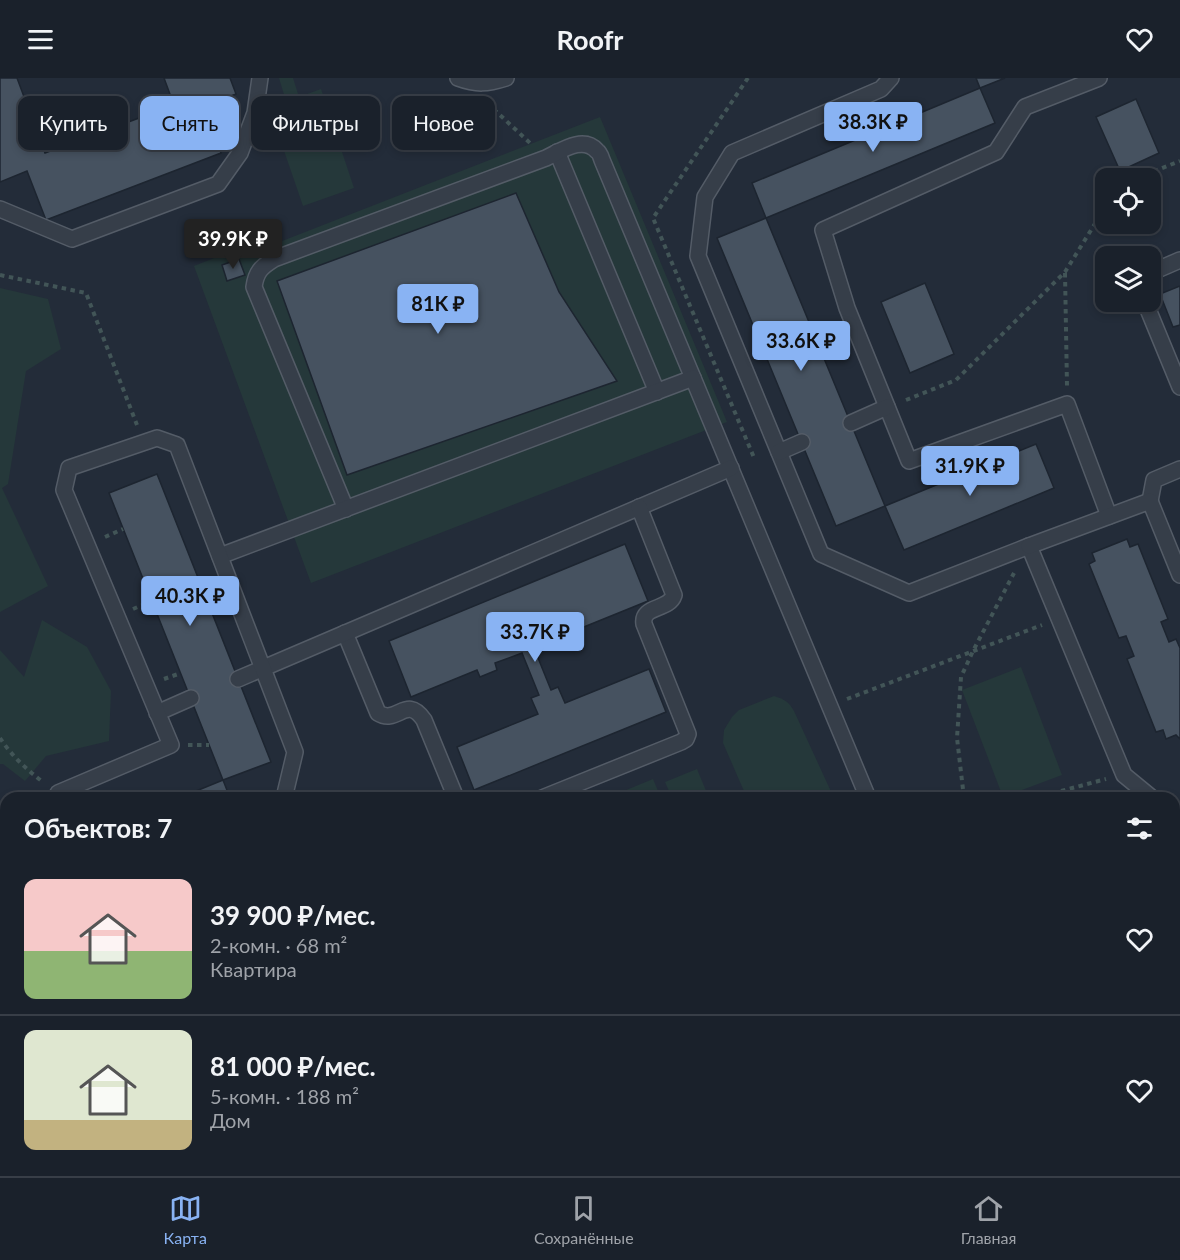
<!DOCTYPE html>
<html lang="ru">
<meta charset="utf-8">
<style>
body{margin:0;font-family:Lato,sans-serif;background:#272e37;color:#f1f3f6;height:100vh;display:flex;flex-direction:column;font-size:22px;white-space:nowrap}
*{box-sizing:border-box;margin:0}
p{font-size:20px;color:#9fa3a9}
.icon{flex:none;width:33px;height:33px;fill:none;stroke:currentColor;stroke-width:2;stroke-linecap:round;stroke-linejoin:round}
.map{position:relative;flex:1;overflow:hidden}
.details{position:absolute;left:0px;top:714px;width:1180px;height:384px;display:flex;flex-direction:column;background:#1a212b;border-radius:18px 18px 0 0;box-shadow:0 3px 9px #0003,0 0 0 2px #383e47}
.details>*{flex:none}
.guide{position:absolute;left:18px;top:18px;width:600px;height:54px;display:flex;gap:12px}
.fabs{position:absolute;left:1095px;top:90px;display:grid;gap:12px}
.fabs a{display:grid;place-items:center;width:66px;height:66px;border-radius:12px;background:#1a212b;box-shadow:0 3px 9px #0003,0 0 0 2px #383e47;font-size:30px}
.price{position:absolute;translate:-50% -51px;padding:0 14px;border-radius:6px;background:#89b3f3;color:#111;font-size:20px;line-height:39px;filter:drop-shadow(0 2px 3px #0008)}
.price::after{content:'';position:absolute;left:50%;top:36px;width:18px;height:14px;margin-left:-9px;background:inherit;clip-path:polygon(0 0,100% 0,50% 100%)}
.price.selected{background:#222;color:#fff}
ul{padding:0;list-style:none}
li{display:flex;align-items:center;gap:18px;height:150px;padding:0 24px}
li+li{border-top:2px solid #383e47}
li span{display:grid;place-items:center;flex:none;width:168px;height:120px;border-radius:12px;color:#555}
li>.icon{margin-inline-start:auto}
span .icon{width:72px;height:72px;fill:#fffc;stroke-width:1}
li b{font-size:26px}
h2{display:flex;justify-content:space-between;align-items:center;height:72px;padding:0 24px;font-size:26px}
.pill{padding:0 21px;border-radius:12px;background:#1a212b;box-shadow:0 3px 9px #0003,0 0 0 2px #383e47;font-size:21px;line-height:54px}
.pill.selected{background:#89b3f3;color:#111}
header{display:flex;justify-content:space-between;align-items:center;height:78px;padding:0 24px;background:#1a212b;font-size:27px;font-weight:700}
.tab-bar{display:flex;justify-content:space-around;align-items:center;height:84px;border-top:2px solid #383e47;background:#1a212b;font-size:16px;color:#9fa3a9}
.tab-bar a{display:grid;justify-items:center;gap:3px}
.tab-bar .selected{color:#89b3f3}
.map>svg:first-child{display:block}
</style>
<header><svg class="icon" aria-label="menu" viewBox="0 0 24 24"><path d="M4 6h16M4 12h16M4 18h16"/></svg>Roofr<svg class="icon" aria-label="heart" viewBox="0 0 24 24"><path d="M12 20l-8-8c-3-5 5-10 8-4 3-6 11-1 8 4z"/></svg></header>
<div class="map">
<svg width="1180" height="1098" viewBox="0 0 1180 1098">
<rect width="100%" height="100%" fill="#232c39"/>
<g fill="#25383a">
<polygon points="279,0 293,0 299,19 321,11 354,110 303,128 269,29 286,23"/>
<polygon points="600,39 727,344 311,505 194,188 242,169 246,177"/>
<polygon points="0,210 48,221 61,271 26,293 8,406 2,410 48,508 0,534"/>
<polygon points="42,542 87,569 111,613 109,663 46,678 25,703 3,686 0,686 0,572 24,599"/>
<polygon points="1021,589 1062,697 1003,719 962,612"/>
<path d="M774,618C784,621 789,624 794,633L834,720H747L723,665L724,652L732,639L739,632Z"/>
<polygon points="697,691 709,720 672,720 665,704"/>
<polygon points="653,701 661,720 607,720"/>
<polygon points="1175,763 1180,766 1180,908 1174,900"/>
</g>
<g fill="#465260" stroke="#1d2530" stroke-width="1.5">
<polygon points="0,0 17,0 45,75 174,27 164,0 230,0 236,16 204,28 221,75 46,142 27,93 0,104"/>
<polygon points="976,0 1005,0 980,10"/>
<polygon points="980,10 995,45 766,140 752,105"/>
<polygon points="1136,21 1159,75 1120,93 1096,39"/>
<polygon points="516,115 559,214 617,303 347,397 277,203"/>
<polygon points="766,140 885,428 836,448 717,160"/>
<polygon points="239,181 245,197 227,203 222,187"/>
<polygon points="925,205 954,276 910,295 881,224"/>
<polygon points="1180,208 1180,247 1173,249 1160,216"/>
<polygon points="1036,366 1054,410 904,472 885,428"/>
<polygon points="157,396 271,684 223,702 109,415"/>
<polygon points="1127,461 1130,469 1138,466 1168,541 1161,544 1169,564 1176,561 1180,570 1180,661 1176,657 1166,661 1163,652 1156,654 1127,581 1134,578 1126,558 1119,560 1089,486 1095,483 1092,475"/>
<polygon points="625,466 648,523 579,551 582,558 563,565 561,559 534,570 551,612 558,609 565,625 649,591 666,634 474,712 457,669 538,636 531,620 539,617 522,575 495,585 497,592 480,599 477,592 411,619 389,563"/>
<polygon points="223,702 230,720 179,720"/>
<polygon points="138,1092 175,1092 185,1096 184,1098 135,1098"/>
<polygon points="590,1092 803,1092 788,1098 592,1098"/>
</g>
<g fill="none" stroke-linecap="round" stroke-linejoin="round">
<g stroke="#545c67" stroke-width="18">
<g id="service">
<path d="M458,0C477,7 487,6 506,0"/>
<polyline points="891,0 881,11 732,75 705,119 698,178 821,476 909,515 1029,468 1124,697 1152,720"/>
<polyline points="1099,0 1025,29 996,74 823,152 847,230 909,383 1067,326 1109,438"/>
<polyline points="557,74 657,314"/>
<polyline points="0,131 72,161 218,106 240,75 255,35 260,0"/>
<polyline points="1150,195 1180,182"/>
<polyline points="1145,224 1180,309"/>
<polyline points="851,345 887,329"/>
<polyline points="779,374 802,364"/>
<polyline points="1150,423 1154,402 1180,391"/>
<path d="M346,431L254,209C256,194 261,189 274,181L546,80C561,73 583,57 597,73C600,75 601,79 602,82L693,300"/>
<polyline points="1029,468 1150,423 1180,497"/>
<polyline points="220,478 693,300 868,720"/>
<path d="M345,555L378,635C398,647 406,616 424,642L456,720"/>
<polyline points="238,601 731,390"/>
<polyline points="157,635 191,620"/>
<polyline points="56,720 58,715 171,667 64,412 69,390 157,360 177,367 295,674 284,720"/>
<path d="M542,720L681,664L686,661L688,656L644,546C641,527 669,533 674,517L639,429"/>
<polyline points="1174,739 1180,742"/>
<polyline points="505,1092 508,1098"/>
<polyline points="1023,1092 1026,1098"/>
<polyline points="88,1098 91,1092"/>
<polyline points="245,1098 246,1092"/>
</g>
</g>
<g stroke="#545c67" stroke-width="36">
<g id="tertiary">
<polyline points="1174,1052 1180,1050"/>
<polyline points="1062,1098 1077,1092"/>
</g>
</g>
<g stroke="#425557" stroke-width="4" stroke-dasharray="4.5 4.5" stroke-linecap="butt">
<polyline points="748,0 653,140 755,382"/>
<polyline points="487,25 530,65"/>
<polyline points="1137,100 1180,83"/>
<polyline points="1065,195 1067,308"/>
<polyline points="0,197 86,215 137,347"/>
<polyline points="906,322 956,302 1065,194 1106,128"/>
<polyline points="105,459 123,451"/>
<polyline points="133,531 152,523"/>
<polyline points="164,601 181,595"/>
<polyline points="847,621 1042,547"/>
<path d="M0,660C11,677 27,692 43,704"/>
<polyline points="188,667 209,667"/>
<polyline points="304,716 315,720"/>
<polyline points="964,720 957,660 961,599 973,573 1014,495"/>
<polyline points="1035,720 1106,701"/>
<polyline points="425,1092 438,1098"/>
</g>
<use href="#service" stroke="#363e49" stroke-width="15"/>
<use href="#tertiary" stroke="#363e49" stroke-width="33"/>
</g>
</svg>
<div class="fabs">
<a><svg class="icon" aria-label="locate" viewBox="0 0 24 24"><circle cx="12" cy="12" r="6"/><path d="M12 2v4M12 18v4M2 12h4M18 12h4"/></svg></a>
<a><svg class="icon" aria-label="layers" viewBox="0 0 24 24"><path d="M12 4l9 5-9 5-9-5zM3 14l9 5 9-5"/></svg></a>
</div>
<b class="price" style="left:873px;top:75px">38.3K ₽</b>
<b class="price selected" style="left:233px;top:192px">39.9K ₽</b>
<b class="price" style="left:438px;top:257px">81K ₽</b>
<b class="price" style="left:801px;top:294px">33.6K ₽</b>
<b class="price" style="left:970px;top:419px">31.9K ₽</b>
<b class="price" style="left:190px;top:549px">40.3K ₽</b>
<b class="price" style="left:535px;top:585px">33.7K ₽</b>
<div class="guide">
<a class="pill">Купить</a>
<a class="pill selected">Снять</a>
<a class="pill">Фильтры</a>
<a class="pill">Новое</a>
</div>
<section class="details">
<h2>Объектов: 7<svg class="icon" aria-label="filters" viewBox="0 0 24 24"><path d="M4 7h16M4 17h16"/><circle cx="9" cy="7" r="2"/><circle cx="15" cy="17" r="2"/></svg></h2>
<ul>
<li><span style="background:linear-gradient(#f6c9c9 60%,#8fb573 0)"><svg class="icon" aria-label="home" viewBox="0 0 24 24"><path d="M3 11l9-7 9 7M6 9v11h12V9"/></svg></span><div><b>39 900 ₽/мес.</b><p>2-комн. · 68 m²</p><p>Квартира</p></div><svg class="icon" aria-label="heart" viewBox="0 0 24 24"><path d="M12 20l-8-8c-3-5 5-10 8-4 3-6 11-1 8 4z"/></svg></li>
<li><span style="background:linear-gradient(#dfe7d0 75%,#c2b280 0)"><svg class="icon" aria-label="home" viewBox="0 0 24 24"><path d="M3 11l9-7 9 7M6 9v11h12V9"/></svg></span><div><b>81 000 ₽/мес.</b><p>5-комн. · 188 m²</p><p>Дом</p></div><svg class="icon" aria-label="heart" viewBox="0 0 24 24"><path d="M12 20l-8-8c-3-5 5-10 8-4 3-6 11-1 8 4z"/></svg></li>
</ul>
</section>
</div>
<nav class="tab-bar">
<a class="selected"><svg class="icon" aria-label="map" viewBox="0 0 24 24"><path d="M3 6l6-2 6 2 6-2v14l-6 2-6-2-6 2zM9 4v14M15 6v14"/></svg>Карта</a>
<a><svg class="icon" aria-label="saved" viewBox="0 0 24 24"><path d="M7 4h10v16l-5-4-5 4z"/></svg>Сохранённые</a>
<a><svg class="icon" aria-label="home" viewBox="0 0 24 24"><path d="M3 11l9-7 9 7M6 9v11h12V9"/></svg>Главная</a>
</nav>
